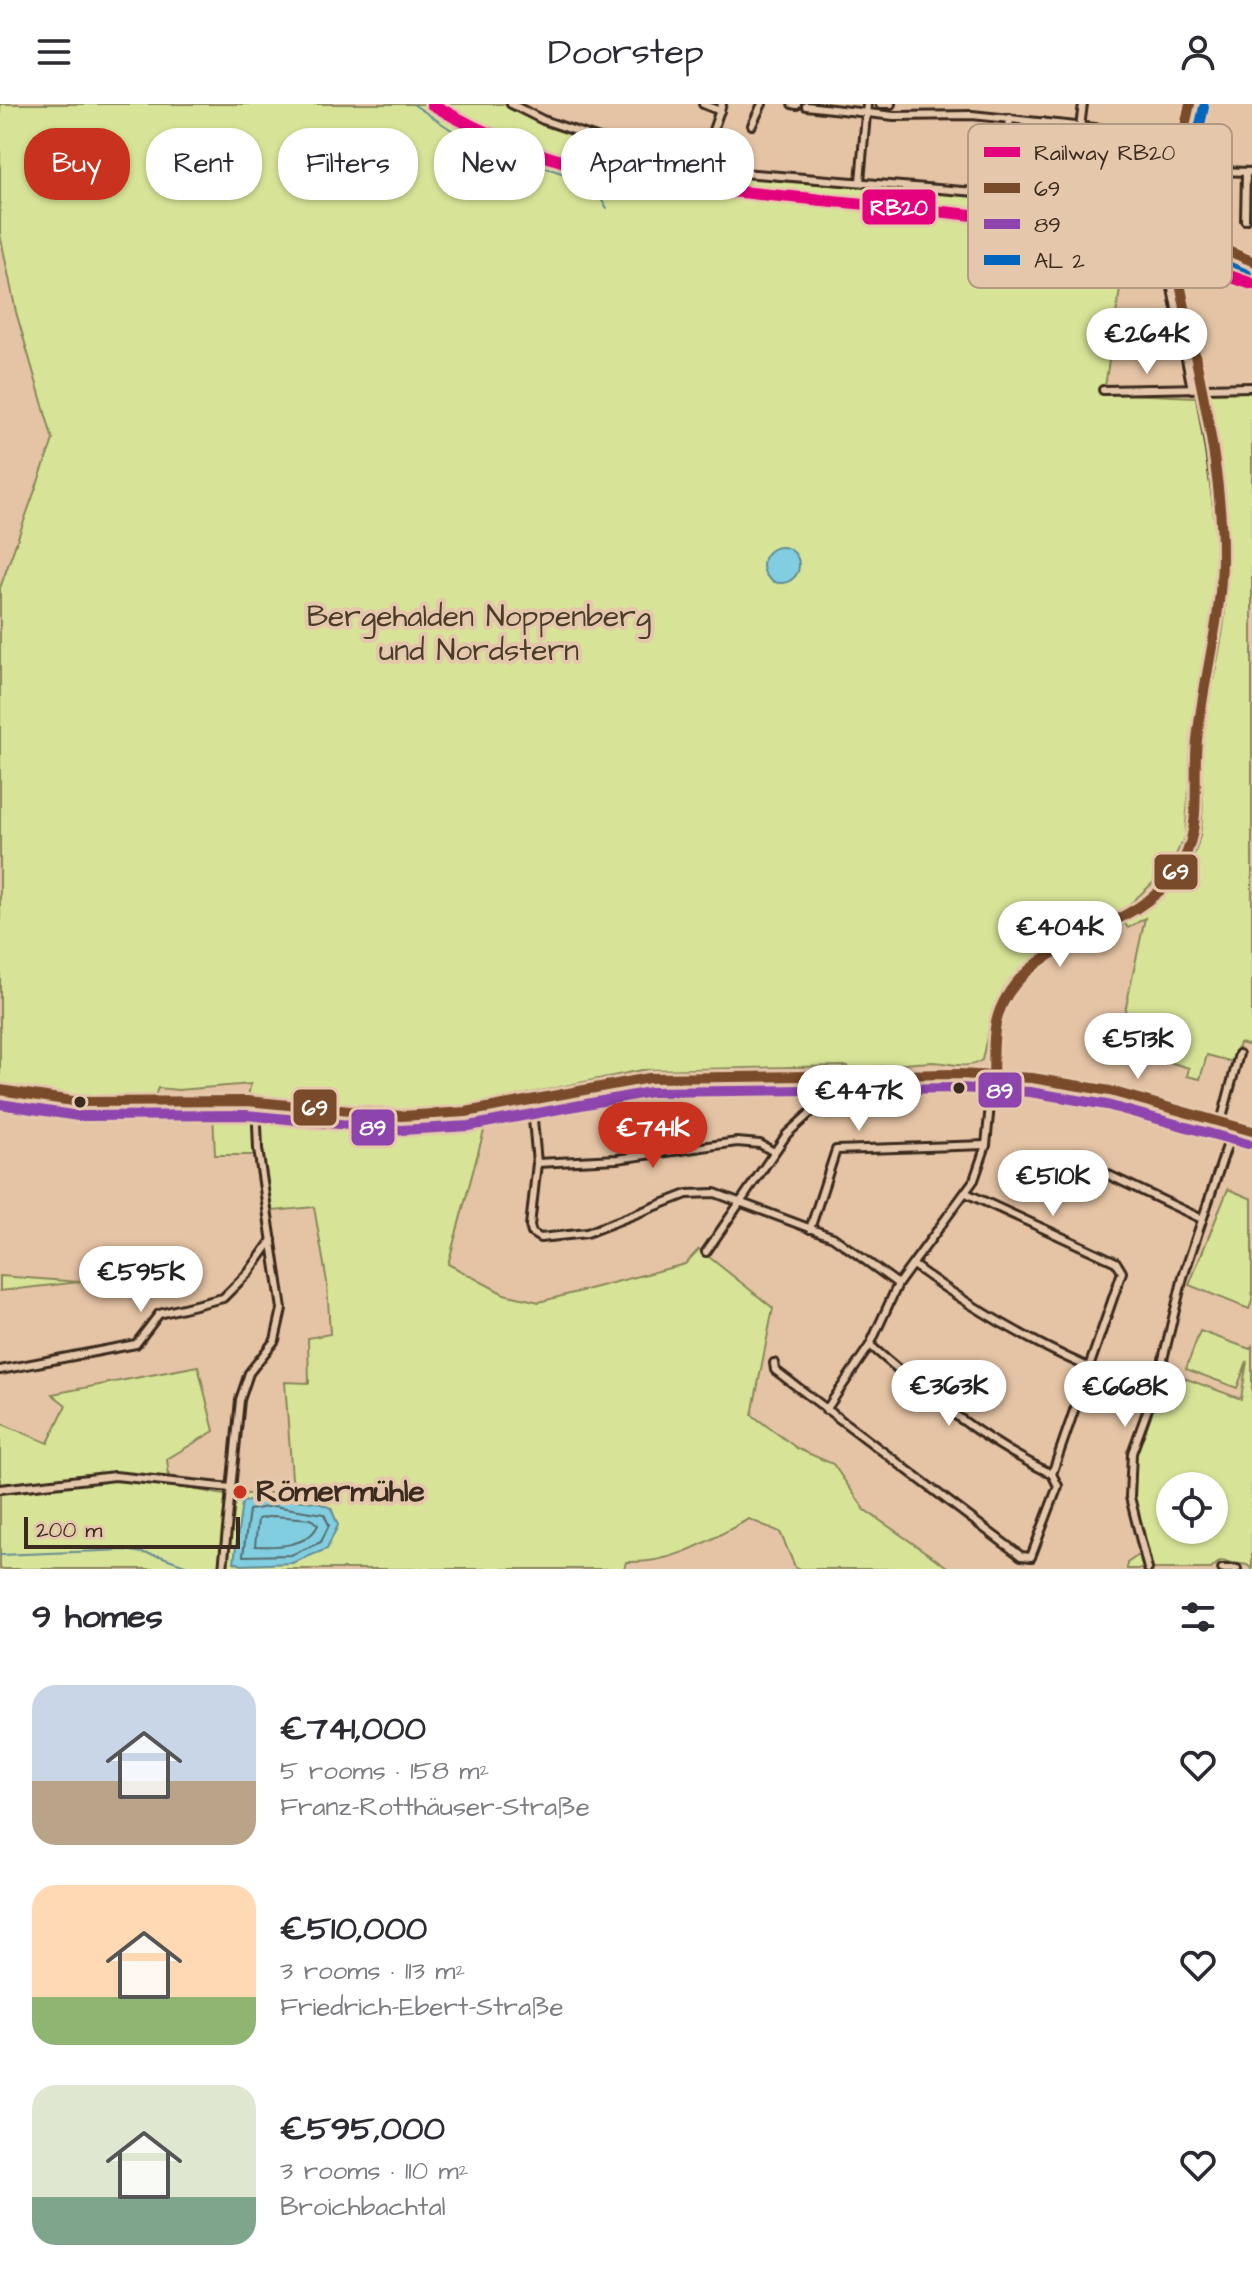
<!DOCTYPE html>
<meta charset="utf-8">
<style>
body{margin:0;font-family:"Architects Daughter",sans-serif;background:#f2f2f3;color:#2b2b33;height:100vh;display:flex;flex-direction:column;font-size:30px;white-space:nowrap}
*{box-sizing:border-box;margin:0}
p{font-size:26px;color:#7c7c81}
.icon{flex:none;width:44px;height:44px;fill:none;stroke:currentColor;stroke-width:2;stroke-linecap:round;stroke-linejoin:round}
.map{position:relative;height:1465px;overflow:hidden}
.panel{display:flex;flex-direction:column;background:#fff;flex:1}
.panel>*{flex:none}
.top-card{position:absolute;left:24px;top:24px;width:800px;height:72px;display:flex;gap:16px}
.controls{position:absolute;left:1156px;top:1368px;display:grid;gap:16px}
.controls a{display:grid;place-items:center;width:72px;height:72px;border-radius:50%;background:#fff;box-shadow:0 2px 6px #0004;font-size:40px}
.scale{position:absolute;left:24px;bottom:20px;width:216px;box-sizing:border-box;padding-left:8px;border:4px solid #3b2a1e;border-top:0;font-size:22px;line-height:28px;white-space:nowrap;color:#3b2a1e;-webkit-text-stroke:6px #e5c8ac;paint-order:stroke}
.price{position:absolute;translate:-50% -68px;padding:0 18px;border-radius:28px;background:#fff;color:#222;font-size:26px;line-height:52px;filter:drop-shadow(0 2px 4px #0008)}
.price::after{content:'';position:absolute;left:50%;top:48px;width:24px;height:18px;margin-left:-12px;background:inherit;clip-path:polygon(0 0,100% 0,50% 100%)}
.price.active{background:#c8321e;color:#fff}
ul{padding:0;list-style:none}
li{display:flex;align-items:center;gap:24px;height:200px;padding:0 32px}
li span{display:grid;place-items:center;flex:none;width:224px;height:160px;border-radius:24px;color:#555}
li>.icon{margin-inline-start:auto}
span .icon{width:96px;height:96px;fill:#fffc;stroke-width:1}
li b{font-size:34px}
h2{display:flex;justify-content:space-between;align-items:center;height:96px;padding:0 32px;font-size:34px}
.chip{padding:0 28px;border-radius:32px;background:#fff;box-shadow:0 2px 6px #0004;font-size:28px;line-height:72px}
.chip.active{background:#c8321e;color:#fff}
header{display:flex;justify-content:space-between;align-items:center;height:104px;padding:0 32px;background:#fff;font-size:36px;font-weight:600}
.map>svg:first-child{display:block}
</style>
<header><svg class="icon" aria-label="menu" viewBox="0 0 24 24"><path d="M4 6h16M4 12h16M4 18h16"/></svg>Doorstep<svg class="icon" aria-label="person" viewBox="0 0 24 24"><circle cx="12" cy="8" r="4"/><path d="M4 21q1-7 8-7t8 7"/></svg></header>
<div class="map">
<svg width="1252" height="1465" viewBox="0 0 1252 1465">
<rect width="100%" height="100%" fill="#e5c4a5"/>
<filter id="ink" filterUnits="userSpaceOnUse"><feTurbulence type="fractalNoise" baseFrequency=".0125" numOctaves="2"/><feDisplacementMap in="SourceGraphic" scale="16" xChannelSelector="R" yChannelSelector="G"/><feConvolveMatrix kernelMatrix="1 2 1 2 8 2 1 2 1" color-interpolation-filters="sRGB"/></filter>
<g filter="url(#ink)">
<polygon fill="#d7b597" points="427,0 439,0 495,33 531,48 587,65 698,80 1016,111 1127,133 1168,146 1170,154 1105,133 1015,118 657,84 587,72 541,59 492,39"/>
<g fill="#d7e497" stroke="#89875a" stroke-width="2" fill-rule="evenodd">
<path d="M0,0H427L492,39L541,59L587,72L657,84L1015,118L1127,139L1104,289L1196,293L1223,459L1193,634L1185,732L1170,763L1129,801L1011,874L993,904L982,956C965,967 950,958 932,958C905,959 876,964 848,965V962L642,966L492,997L448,1160L504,1190L539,1198L685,1160L699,1145L773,1204L752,1311L798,1345L833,1360L865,1406L950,1465H796L780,1428L749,1415C708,1437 673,1460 626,1458L624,1465H0V1319L48,1339L66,1301L52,1290L198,1262L214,1327L167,1355L170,1381L224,1391L293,1388L285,1278L309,1279L308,1234L330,1230L327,1178L314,1103L263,1108L255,1051H215L213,1009L243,1010L251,980L178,986L158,984L147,1012L75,1013L5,1000L10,983L0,979V484L53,336L16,208L0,130Z"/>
<path d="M439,0H507L588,35L719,69L788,78L1001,91L1085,106L1161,130L1166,134L1168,146C1033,102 890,99 750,85C629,72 545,66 439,0Z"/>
<path d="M1202,285L1252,288V942L1239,939L1233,958L1207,951L1200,975L1187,972L1189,964L1152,953L1153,948L1118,940L1145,814L1128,824L1124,818C1215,762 1188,728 1201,640C1207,596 1221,553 1225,509C1232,433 1215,359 1202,285Z"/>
<polygon points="1228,1085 1252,1095 1252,1197 1249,1205 1189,1181"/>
<polygon points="0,1172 80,1178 0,1187"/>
<path d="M1200,1227L1250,1245L1252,1242V1465L1247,1461L1220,1457L1211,1465H1127V1459L1146,1446L1133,1393L1135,1350L1165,1267L1241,1295L1247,1257L1237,1284L1186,1265ZM1170,1382H1214V1426H1170Z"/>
</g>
<g fill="#82cee1" stroke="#668c93" stroke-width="2">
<circle cx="781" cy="461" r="18"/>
<polygon points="272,1394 316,1398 331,1404 338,1421 327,1445 292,1459 242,1461 234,1458 242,1398"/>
</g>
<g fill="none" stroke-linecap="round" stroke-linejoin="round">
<g stroke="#576c6c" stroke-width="2">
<polygon points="273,1402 324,1410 329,1421 321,1438 291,1451 243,1452 249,1406"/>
<path d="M273,1412L311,1415L318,1421C308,1443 276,1443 255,1442L258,1415Z"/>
</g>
<g stroke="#668c93" stroke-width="2">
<polyline points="413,0 456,29 501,49 589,78 607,104"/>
<polyline points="0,1451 125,1446 160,1452 196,1465"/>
</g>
<g stroke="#3b2a1e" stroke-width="12">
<g id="minor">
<polyline points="511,0 543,16 620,42 743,69 1036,93 1094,104 1166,125"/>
<polyline points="703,0 720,7"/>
<polyline points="792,0 797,1"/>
<polyline points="880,0 891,0"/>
<polyline points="806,2 894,12 972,11 1124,27 1182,29"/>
<polyline points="752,21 762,0"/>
<polyline points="1080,23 1083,0"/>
<polyline points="701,61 722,0"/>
<polyline points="1175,66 1252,68"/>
<polyline points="1218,67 1219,43"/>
<polyline points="860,77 867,0"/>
<polyline points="1002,88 1010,14"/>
<polyline points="1036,93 1043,18"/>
<polyline points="1245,116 1246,68"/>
<polyline points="1174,118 1176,62 1190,0"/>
<polyline points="1167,159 1192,285"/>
<polyline points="1103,286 1252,283"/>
<polyline points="531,994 537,1059 530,1122 532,1129 540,1134 587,1129 687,1090 715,1089 833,1133 898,1180"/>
<polyline points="1221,1018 1239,950"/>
<polyline points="1081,1058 1202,1115"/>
<polyline points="537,1059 617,1055 737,1038 760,1040 774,1048"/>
<polyline points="810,1125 836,1046 986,1041"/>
<polyline points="706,1148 787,1030 832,989 838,971"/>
<path d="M913,1161C968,1202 1025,1235 1088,1263"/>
<path d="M870,1241C926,1290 984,1338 1052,1370"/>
<polyline points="774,1259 775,1266 1021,1452 1031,1453 1058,1382 1052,1370 1122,1168 1116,1158 966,1089"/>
<polyline points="0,1266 136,1240 159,1210 223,1194 249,1168 272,1136"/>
<polyline points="826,1306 870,1241 898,1180 974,1076 986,1041 993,971"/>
<polyline points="0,1385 115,1372 231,1384"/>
<polyline points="223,1465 240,1296 249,1269 275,1236 282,1205 258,1045 256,997"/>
<polyline points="1148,1465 1130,1393 1132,1349 1157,1280 1183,1173 1234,1021"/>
<polyline points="1222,1465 1237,1465"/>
</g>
</g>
<g stroke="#3b2a1e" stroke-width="13">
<g id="tertiary">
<circle cx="1175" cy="127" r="9"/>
<polyline points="1183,128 1252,157"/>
<path d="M993,971C994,950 992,926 1000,906C1033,827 1156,827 1190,745C1203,711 1193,673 1197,637C1204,566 1227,500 1221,428C1215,360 1201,292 1190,225C1185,197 1174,164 1176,135"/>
</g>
</g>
<g stroke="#3b2a1e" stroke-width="14">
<polyline id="secondary" points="0,986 79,998 247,997 401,1012 466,1008 649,974 959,970 1032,974 1110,987 1252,1027"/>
</g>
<use href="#minor" stroke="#e5c8ac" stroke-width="6"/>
<use href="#tertiary" stroke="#e5c8ac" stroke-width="7"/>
<use href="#secondary" stroke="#e5c8ac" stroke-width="8"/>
<g stroke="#e5c8ac" stroke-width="16">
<g id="bus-1">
<polyline points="1174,118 1176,62 1190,0"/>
<polyline points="1183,128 1252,157"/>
<path d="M993,971C994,951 992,930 998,911C1024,833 1131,831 1175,770C1205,728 1192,684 1197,636C1203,576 1221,517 1222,456C1223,360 1196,262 1178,169L1176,135"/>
<polyline points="0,986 79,998 247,997 401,1012 466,1008 649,974 959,970 1032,974 1110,987 1252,1027"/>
</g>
</g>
<g stroke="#e5c8ac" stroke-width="16">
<polyline id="bus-2" points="0,1000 78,1012 246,1011 401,1026 469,1022 650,988 959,984 1030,988 1107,1001 1248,1040"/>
</g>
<g stroke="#e5c8ac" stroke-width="16">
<g id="bus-3">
<polyline points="1188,118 1190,64 1204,3"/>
<polyline points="1178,141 1247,170"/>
</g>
</g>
<use href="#bus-1" stroke="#7a4b2a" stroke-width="10"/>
<use href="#bus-2" stroke="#8e44ad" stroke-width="10"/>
<use href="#bus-3" stroke="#0065bd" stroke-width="10"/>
<g stroke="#e5c8ac" stroke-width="18">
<path id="rail-1" d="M432,0C551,72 657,80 792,93C885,102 978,110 1070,123L1127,136L1252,180"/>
</g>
<use href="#rail-1" stroke="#e5007d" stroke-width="12"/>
</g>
</g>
<g fill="#3b2a1e" stroke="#e5c8ac" stroke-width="3">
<circle cx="959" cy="984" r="7"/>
<circle cx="80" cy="998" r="7"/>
</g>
<circle fill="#c8321e" stroke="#e5c8ac" stroke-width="3" cx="240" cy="1388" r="8"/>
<g text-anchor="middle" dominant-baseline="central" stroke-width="8" stroke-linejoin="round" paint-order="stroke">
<g font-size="30" fill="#4b3d2a" stroke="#e5c8ac">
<text x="479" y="513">Bergehalden Noppenberg<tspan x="479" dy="34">und Nordstern</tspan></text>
</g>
<g font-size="30" font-weight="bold" fill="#3b2a1e" stroke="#e5c8ac" text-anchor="start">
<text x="256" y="1388">Römermühle</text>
</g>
</g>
<rect x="968" y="20" width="264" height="164" rx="12" fill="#e5c8ac" stroke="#b29981" stroke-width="2"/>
<rect x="984" y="43" width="36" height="10" fill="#e5007d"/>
<rect x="984" y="79" width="36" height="10" fill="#7a4b2a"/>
<rect x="984" y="115" width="36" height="10" fill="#8e44ad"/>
<rect x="984" y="151" width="36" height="10" fill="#0065bd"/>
<g font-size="22" fill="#3b2a1e">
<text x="1034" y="56">Railway RB20</text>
<text x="1034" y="92">69</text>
<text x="1034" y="128">89</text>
<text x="1034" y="164">AL 2</text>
</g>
<g stroke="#e5c8ac" stroke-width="3">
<rect x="861" y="84" width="76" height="38" rx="8" fill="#e5007d"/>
<rect x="1153" y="749" width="46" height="38" rx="8" fill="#7a4b2a"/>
<rect x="977" y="967" width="46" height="38" rx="8" fill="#8e44ad"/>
<rect x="292" y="984" width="46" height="39" rx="8" fill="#7a4b2a"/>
<rect x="350" y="1004" width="46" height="39" rx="8" fill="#8e44ad"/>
</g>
<g font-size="22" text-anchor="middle" font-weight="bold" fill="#fff">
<text x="899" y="111">RB20</text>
<text x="1176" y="775">69</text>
<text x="1000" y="994">89</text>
<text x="315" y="1011">69</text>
<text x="373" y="1031">89</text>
</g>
</svg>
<div class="controls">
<a><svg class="icon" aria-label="locate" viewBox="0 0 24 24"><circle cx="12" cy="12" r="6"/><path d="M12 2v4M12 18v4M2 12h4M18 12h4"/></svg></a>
</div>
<div class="scale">200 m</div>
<b class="price" style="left:1147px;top:272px">€264K</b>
<b class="price" style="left:1060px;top:865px">€404K</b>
<b class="price" style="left:1138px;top:977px">€513K</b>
<b class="price" style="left:859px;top:1029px">€447K</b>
<b class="price active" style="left:653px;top:1066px">€741K</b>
<b class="price" style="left:1053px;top:1114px">€510K</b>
<b class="price" style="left:141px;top:1210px">€595K</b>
<b class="price" style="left:949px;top:1324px">€363K</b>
<b class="price" style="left:1125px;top:1325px">€668K</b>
<div class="top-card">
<a class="chip active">Buy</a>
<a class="chip">Rent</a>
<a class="chip">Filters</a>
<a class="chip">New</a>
<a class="chip">Apartment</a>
</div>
</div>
<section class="panel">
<h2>9 homes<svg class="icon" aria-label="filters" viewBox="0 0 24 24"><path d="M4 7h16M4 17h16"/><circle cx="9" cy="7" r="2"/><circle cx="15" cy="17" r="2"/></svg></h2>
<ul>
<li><span style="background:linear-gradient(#c9d6e8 60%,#b9a48a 0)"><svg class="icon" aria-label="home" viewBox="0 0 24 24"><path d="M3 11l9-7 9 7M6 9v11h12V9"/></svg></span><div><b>€741,000</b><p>5 rooms · 158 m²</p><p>Franz-Rotthäuser-Straße</p></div><svg class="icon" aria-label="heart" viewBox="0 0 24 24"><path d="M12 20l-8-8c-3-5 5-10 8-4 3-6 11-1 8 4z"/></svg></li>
<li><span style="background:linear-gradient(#ffd9b3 70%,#8fb573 0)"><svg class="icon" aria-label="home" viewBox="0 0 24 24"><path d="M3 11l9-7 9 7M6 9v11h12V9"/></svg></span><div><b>€510,000</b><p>3 rooms · 113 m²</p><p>Friedrich-Ebert-Straße</p></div><svg class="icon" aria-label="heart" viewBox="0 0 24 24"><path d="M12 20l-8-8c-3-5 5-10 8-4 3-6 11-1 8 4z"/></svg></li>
<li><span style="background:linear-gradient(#dfe7d0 70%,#7fa58c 0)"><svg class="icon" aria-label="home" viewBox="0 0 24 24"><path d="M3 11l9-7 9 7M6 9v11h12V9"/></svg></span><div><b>€595,000</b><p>3 rooms · 110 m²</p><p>Broichbachtal</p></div><svg class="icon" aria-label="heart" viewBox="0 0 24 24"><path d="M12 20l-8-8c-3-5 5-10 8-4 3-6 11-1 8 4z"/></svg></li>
</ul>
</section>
